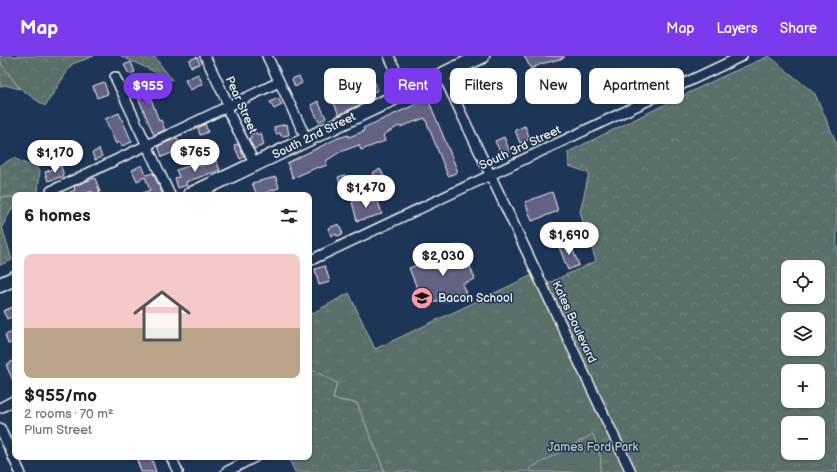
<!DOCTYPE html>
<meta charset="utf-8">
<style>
body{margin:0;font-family:"Balsamiq Sans",sans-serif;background:#f2f2f2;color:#202124;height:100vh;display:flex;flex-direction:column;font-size:15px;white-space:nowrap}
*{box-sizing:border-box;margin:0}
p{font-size:13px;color:#757577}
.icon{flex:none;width:22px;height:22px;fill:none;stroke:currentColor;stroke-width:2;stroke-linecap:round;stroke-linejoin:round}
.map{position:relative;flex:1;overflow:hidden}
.drawer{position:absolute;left:12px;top:136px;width:300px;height:268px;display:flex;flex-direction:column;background:#fff;border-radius:8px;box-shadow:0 1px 3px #0004}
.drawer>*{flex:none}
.hud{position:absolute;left:324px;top:12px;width:380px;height:36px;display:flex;gap:8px}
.controls{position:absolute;left:781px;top:204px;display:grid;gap:8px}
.controls a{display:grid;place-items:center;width:44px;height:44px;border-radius:8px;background:#fff;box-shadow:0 1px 3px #0004;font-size:20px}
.price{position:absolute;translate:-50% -34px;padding:0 9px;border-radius:14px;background:#fff;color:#222;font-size:13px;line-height:26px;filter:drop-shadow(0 1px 2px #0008)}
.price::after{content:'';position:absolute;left:50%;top:24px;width:12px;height:9px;margin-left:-6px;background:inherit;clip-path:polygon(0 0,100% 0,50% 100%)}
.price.current{background:#7c3aed;color:#fff}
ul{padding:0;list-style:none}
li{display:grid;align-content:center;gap:8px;height:212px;padding:0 12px}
li span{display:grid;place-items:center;height:124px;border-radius:8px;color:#555}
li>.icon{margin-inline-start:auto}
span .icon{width:72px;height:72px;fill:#fffc;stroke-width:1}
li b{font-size:17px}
h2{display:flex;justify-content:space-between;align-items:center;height:48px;padding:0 12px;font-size:17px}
.chip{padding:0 14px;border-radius:8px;background:#fff;box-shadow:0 1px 3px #0004;font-size:14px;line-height:36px}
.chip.current{background:#7c3aed;color:#fff}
header{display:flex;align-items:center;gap:24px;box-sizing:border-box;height:56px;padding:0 20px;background:#7c3aed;color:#fff}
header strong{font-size:19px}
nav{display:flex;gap:22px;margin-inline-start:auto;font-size:14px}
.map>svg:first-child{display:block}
</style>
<header>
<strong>Map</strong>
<nav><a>Map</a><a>Layers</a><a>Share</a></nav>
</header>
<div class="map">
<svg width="837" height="416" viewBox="0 0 837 416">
<defs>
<pattern id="forest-crowns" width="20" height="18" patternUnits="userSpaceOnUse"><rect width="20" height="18" fill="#5a6e6a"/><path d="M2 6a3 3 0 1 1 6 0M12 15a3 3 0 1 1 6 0" fill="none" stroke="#72837f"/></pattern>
<pattern id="wetland-marsh" width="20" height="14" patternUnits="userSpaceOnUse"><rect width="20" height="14" fill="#5a6e6a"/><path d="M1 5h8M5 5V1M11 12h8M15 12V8" fill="none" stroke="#72837f"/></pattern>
<pattern id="park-tufts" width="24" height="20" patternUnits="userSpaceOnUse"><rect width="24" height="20" fill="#5a6e6a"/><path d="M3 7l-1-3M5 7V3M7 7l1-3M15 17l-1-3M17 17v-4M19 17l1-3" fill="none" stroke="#72837f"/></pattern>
</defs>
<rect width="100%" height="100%" fill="#1d3557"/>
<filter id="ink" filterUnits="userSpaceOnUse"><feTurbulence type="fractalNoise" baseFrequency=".025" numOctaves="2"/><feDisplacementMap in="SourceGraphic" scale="8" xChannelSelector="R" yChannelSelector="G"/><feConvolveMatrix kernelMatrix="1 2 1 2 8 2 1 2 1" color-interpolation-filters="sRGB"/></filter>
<g filter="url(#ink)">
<g fill="url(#forest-crowns)" stroke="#a7b0a9" fill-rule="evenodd">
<path d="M0,0H94L72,8L45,50C30,40 0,20 0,0Z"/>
<polygon points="121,0 154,0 172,24"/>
<path d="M769,0L815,38L837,88V416H630L542,230L596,205L580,156L589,117L569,110L568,96L719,22ZM788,211H818V241H788ZM788,263H818V293H788ZM788,315H818V345H788ZM788,367H818V397H788Z"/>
<polygon points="0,141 15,141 15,147 2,171 12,204 0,209"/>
<polygon points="309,312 337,327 333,343 357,347 385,416 295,416 288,401 309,401"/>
</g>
<g fill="url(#wetland-marsh)" stroke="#a7b0a9">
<polygon points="0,6 20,33 4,29 0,31"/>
<polygon points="13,102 40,114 38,137 15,139 15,141 0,141 0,110"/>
</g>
<polygon fill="url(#park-tufts)" stroke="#a7b0a9" points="537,217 631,416 385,416 357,347 333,343 337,327 309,312 309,259 349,237 375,293"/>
<polygon fill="#5a6e6a" stroke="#a7b0a9" points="593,378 601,403 600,416 531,416 529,413"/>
<g fill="#636284" stroke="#f4f1e8">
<polygon points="524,0 564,0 564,2 541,8 531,13"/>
<polygon points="197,1 200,8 191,11 189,4"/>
<polygon points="131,6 135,16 129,18 124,9"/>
<polygon points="482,16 488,32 474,37 469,20"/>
<polygon points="198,18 203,28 190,34 185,24"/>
<polygon points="299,20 302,27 295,31 292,23"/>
<polygon points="374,25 378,34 364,41 365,46 339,59 333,45 351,37 350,33 359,29 360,32"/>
<polygon points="104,26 108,38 97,42 93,30"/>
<polygon points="145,26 159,65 161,64 165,74 154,79 137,39 131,41 128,33"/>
<polygon points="278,42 282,49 274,53 270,46"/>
<polygon points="428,43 458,116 448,120 425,62 400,71 399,70 383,79 385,85 361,94 359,89 340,96 326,105 327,109 319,112 318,111 293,122 287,107 338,82 348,79 349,81 364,75 363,72"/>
<polygon points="318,45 326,62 319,66 311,49"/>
<polygon points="119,57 132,86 122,90 120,86 116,88 105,63"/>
<polygon points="205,68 208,76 200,79 198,72"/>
<polygon points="287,68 289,79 281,80 280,77 276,78 274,71"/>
<polygon points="525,70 530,83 520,87 515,74"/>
<polygon points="256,76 257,79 261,77 264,89 254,93 249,83 251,82 250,78"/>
<polygon points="504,81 510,96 502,100 495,85"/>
<polygon points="177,82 181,93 162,101 158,90"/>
<polygon points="238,88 244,101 240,103 234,89"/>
<polygon points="99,93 102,101 95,104 92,97"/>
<polygon points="216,104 220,114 186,126 187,129 178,132 175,122 179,121 176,114 199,107 200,110"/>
<polygon points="142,109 146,119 153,117 163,139 138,139 150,134 145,121 137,125 132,114"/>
<polygon points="61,110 64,120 48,125 45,116"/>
<polygon points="380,113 385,122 377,126 372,117"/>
<polygon points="345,119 347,126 340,128 338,121"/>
<polygon points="276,121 279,132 265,137 266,139 257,139 252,127"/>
<polygon points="95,122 100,136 94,138 92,135 82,139 63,139 75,134 74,130"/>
<polygon points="552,136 558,155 532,165 525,146"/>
<polygon points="371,143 372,147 378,145 382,158 357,165 352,146"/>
<polygon points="339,168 343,178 337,180 336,178 331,180 328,172"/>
<polygon points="570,187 579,209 568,214 559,191"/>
<polygon points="461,188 475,223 462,228 466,237 441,247 440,244 424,250 409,212 453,195 451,192"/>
<polygon points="325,210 330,226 319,229 315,213"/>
<polygon points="13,251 15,259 7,263 3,255"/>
<polygon points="15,275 15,286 8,288 5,279"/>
<polygon points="15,304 15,329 6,309"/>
<polygon points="145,401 151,401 156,416 141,416 137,404"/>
</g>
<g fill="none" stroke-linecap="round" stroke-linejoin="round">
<g stroke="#f4f1e8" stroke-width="12">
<g id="minor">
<polyline points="205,0 227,46 229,57 255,108"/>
<polyline points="267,0 307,84"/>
<polyline points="389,0 406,36"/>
<polyline points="443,19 631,416"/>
<polyline points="115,21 170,139"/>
<polyline points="51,135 279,26"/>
<polyline points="309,205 742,0"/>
<polyline points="0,352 15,344"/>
<polyline points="0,372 20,416"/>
<polyline points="171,401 178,416"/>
<polyline points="226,416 255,401"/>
</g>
</g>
<g stroke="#f4f1e8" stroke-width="17">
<g id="primary">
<polyline points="190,139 482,0"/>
<polyline points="0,229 15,222"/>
</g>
</g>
<use href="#minor" stroke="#1d3557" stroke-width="9"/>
<use href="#primary" stroke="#1d3557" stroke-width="14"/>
</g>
</g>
<defs>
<g id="school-disc" transform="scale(1.15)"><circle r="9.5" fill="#ff9aa2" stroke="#1d3557"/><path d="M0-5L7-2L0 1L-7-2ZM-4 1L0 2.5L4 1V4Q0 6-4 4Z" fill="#111"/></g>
</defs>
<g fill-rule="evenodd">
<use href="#school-disc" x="422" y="242"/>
</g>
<g text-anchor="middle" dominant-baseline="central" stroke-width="3" stroke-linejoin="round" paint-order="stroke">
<g font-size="12" fill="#f4f1e8" stroke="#1d3557">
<text transform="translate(241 49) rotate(66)">Pear Street</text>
<text transform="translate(314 80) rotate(-26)">South 2nd Street</text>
<text transform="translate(520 92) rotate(-25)">South 3rd Street</text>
<text transform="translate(574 266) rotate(65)">Kates Boulevard</text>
</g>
<g font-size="12" fill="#f4f1e8" stroke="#1d3557" text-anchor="start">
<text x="438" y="242">Bacon School</text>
</g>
<g font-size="12" fill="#bec3bc" stroke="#1d3557">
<text x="593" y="391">James Ford Park</text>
</g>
</g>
</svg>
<div class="controls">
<a><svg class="icon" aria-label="locate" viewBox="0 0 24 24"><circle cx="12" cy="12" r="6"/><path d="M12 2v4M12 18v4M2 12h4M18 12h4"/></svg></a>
<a><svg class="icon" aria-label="layers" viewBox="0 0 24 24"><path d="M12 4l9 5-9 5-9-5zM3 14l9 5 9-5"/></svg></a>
<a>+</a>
<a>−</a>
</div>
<b class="price current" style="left:148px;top:51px">$955</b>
<b class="price" style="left:195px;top:117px">$765</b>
<b class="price" style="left:55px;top:118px">$1,170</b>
<b class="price" style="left:366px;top:153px">$1,470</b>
<b class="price" style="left:569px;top:200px">$1,690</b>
<b class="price" style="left:443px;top:221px">$2,030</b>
<div class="hud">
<a class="chip">Buy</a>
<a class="chip current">Rent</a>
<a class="chip">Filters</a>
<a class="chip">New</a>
<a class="chip">Apartment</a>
</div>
<section class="drawer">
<h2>6 homes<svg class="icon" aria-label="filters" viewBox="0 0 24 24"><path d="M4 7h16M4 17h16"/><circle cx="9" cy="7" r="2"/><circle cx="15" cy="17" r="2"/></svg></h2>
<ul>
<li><span style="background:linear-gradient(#f6c9c9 60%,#b9a48a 0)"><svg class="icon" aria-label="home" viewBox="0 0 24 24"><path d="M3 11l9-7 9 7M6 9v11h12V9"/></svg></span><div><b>$955/mo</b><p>2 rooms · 70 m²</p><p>Plum Street</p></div></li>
</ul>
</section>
</div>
